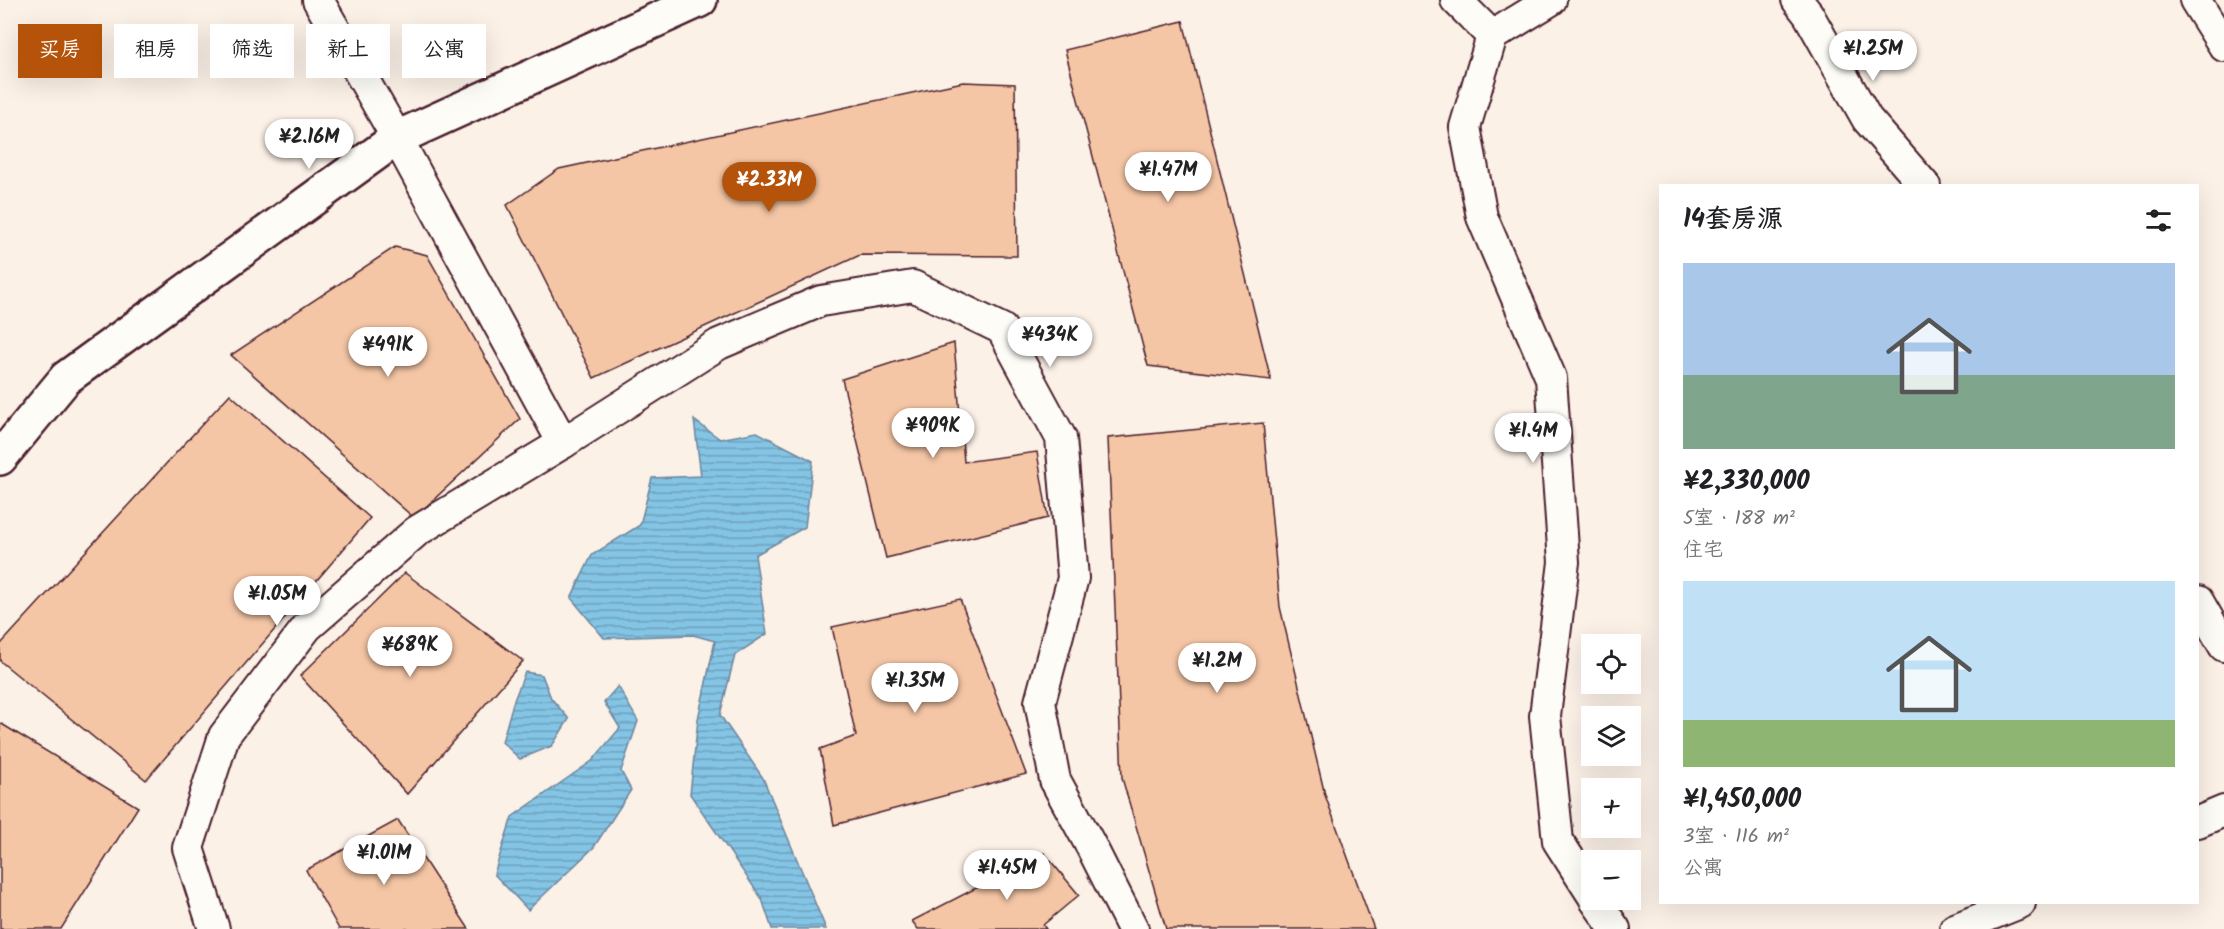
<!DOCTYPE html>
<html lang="zh">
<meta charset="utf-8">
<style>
body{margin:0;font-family:Kalam,"LXGW WenKai TC",sans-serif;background:#f6f6f6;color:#202124;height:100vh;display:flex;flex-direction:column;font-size:22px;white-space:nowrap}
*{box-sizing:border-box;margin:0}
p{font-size:20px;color:#757577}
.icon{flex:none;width:33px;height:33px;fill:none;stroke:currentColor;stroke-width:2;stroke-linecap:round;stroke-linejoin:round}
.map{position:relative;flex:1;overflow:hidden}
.panel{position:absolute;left:1659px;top:184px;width:540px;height:720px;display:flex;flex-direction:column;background:#fff;border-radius:0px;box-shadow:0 6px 24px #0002}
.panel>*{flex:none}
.guide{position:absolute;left:18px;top:24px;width:570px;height:54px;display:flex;gap:12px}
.fabs{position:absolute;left:1581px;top:634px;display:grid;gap:12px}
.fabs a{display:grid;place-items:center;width:60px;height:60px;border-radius:0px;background:#fff;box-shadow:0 6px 24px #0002;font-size:30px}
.price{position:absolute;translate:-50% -51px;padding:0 14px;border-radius:21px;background:#fff;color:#222;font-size:20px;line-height:39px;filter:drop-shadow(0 2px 3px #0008)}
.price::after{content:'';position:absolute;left:50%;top:36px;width:18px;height:14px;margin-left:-9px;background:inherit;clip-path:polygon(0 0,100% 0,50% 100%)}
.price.selected{background:#b45309;color:#fff}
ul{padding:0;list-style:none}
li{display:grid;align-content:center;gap:12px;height:318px;padding:0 24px}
li span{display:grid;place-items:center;height:186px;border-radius:0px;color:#555}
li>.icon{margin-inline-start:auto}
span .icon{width:108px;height:108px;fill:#fffc;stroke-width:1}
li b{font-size:26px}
h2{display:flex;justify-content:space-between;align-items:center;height:72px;padding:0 24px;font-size:26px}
.pill{padding:0 21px;border-radius:0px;background:#fff;box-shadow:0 6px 24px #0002;font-size:21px;line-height:54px}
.pill.selected{background:#b45309;color:#fff}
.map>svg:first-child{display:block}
</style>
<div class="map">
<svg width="2224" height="929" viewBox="0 0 2224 929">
<defs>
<pattern id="water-rules" width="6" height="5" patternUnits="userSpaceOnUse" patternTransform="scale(1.5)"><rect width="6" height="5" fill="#84c5e5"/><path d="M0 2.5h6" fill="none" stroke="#6e9fba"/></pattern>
</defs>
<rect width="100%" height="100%" fill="#fbf1e7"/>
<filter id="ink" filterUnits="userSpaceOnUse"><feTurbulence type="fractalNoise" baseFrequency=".0167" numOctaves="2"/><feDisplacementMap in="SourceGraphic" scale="12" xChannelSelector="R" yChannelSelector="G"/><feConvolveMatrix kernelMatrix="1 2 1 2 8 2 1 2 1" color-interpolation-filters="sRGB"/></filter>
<g filter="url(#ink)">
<g fill="url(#water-rules)" stroke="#6d839b" stroke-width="1.5">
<polygon points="694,420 720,439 757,432 813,461 805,527 755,555 767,634 735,655 720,715 763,778 826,929 772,929 762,899 690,794 698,719 715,641 693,635 604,638 571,598 592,555 640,525 652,478 701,476"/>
<polygon points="525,672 542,675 551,698 569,719 552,746 520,759 502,742 513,703"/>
<polygon points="618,686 638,721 621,771 631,790 594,847 528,910 494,874 512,817 592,761 620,728 604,702"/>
</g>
<g fill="#f5c6a5" stroke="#4a1f2b" stroke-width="1.5">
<polygon points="1183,21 1271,380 1148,366 1065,50"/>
<polygon points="963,82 1015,84 1017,256 860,255 594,378 507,205 559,169"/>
<polygon points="395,247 427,255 520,419 414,518 231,355"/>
<polygon points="954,343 964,462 1037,452 1048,518 886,558 842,379"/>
<polygon points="230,394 370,518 146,780 0,661 0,645"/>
<polygon points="1263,423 1280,607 1325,795 1374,929 1166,929 1122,778 1108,438"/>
<polygon points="405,573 523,661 407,794 300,676"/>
<polygon points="960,599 1026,774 834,825 820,749 856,736 832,627"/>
<polygon points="0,723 138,807 61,929 0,929"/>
<polygon points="398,820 469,929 339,929 306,870"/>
<polygon points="1044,853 1079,895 1043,925 1046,929 918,929 912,921"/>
</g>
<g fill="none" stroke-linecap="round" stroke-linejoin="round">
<g stroke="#4a1f2b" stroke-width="34">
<g id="street">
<polyline points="318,0 397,138 563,443"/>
<polyline points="1456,0 1492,36"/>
<polyline points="1551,0 1492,36 1465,127 1482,217 1551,378 1564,562 1545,716 1558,841 1592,894"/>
<polyline points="1797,0 1808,14 1867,119 1925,186"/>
<polyline points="2195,0 2224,46"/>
<polyline points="2198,601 2224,646"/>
<polyline points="2198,822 2224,811"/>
<polyline points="1595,900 1615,929"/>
<polyline points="214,929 188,848 224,736 307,627 417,531 563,443 719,344 821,301 913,286 1002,329 1061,438 1073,578 1040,702 1055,780 1091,846 1133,929"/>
<polyline points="1955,929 2020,903"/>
</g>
</g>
<g stroke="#4a1f2b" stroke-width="38">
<polyline id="secondary" points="0,458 66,378 397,138 700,0"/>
</g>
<use href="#street" stroke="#fdfcf7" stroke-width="30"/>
<use href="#secondary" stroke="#fdfcf7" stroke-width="33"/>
</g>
</g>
</svg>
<div class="fabs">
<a><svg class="icon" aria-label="locate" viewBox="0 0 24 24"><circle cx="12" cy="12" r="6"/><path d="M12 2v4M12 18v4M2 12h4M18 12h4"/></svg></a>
<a><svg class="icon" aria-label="layers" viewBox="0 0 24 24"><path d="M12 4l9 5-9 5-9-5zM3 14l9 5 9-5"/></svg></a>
<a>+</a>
<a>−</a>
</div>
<b class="price" style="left:1873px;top:82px">¥1.25M</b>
<b class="price" style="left:309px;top:170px">¥2.16M</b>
<b class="price" style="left:1168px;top:203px">¥1.47M</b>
<b class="price selected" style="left:769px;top:213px">¥2.33M</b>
<b class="price" style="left:1050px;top:368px">¥434K</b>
<b class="price" style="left:388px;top:378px">¥491K</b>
<b class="price" style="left:933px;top:459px">¥909K</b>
<b class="price" style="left:1533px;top:464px">¥1.4M</b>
<b class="price" style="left:277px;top:627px">¥1.05M</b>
<b class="price" style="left:410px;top:678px">¥689K</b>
<b class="price" style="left:1217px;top:694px">¥1.2M</b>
<b class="price" style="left:915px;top:714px">¥1.35M</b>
<b class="price" style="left:384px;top:886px">¥1.01M</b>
<b class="price" style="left:1007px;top:901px">¥1.45M</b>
<div class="guide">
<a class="pill selected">买房</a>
<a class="pill">租房</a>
<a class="pill">筛选</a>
<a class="pill">新上</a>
<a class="pill">公寓</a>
</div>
<section class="panel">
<h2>14套房源<svg class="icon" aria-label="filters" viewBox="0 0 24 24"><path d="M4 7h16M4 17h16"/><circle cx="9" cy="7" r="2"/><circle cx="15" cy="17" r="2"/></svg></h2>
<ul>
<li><span style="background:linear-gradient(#a9c7e8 60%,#7fa58c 0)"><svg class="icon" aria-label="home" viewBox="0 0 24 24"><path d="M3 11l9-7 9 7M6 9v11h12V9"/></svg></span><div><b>¥2,330,000</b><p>5室 · 188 m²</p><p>住宅</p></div></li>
<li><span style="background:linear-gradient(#bfe0f5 75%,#8fb573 0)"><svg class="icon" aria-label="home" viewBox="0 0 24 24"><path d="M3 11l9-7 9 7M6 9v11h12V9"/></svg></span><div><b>¥1,450,000</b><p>3室 · 116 m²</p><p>公寓</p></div></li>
</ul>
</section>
</div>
